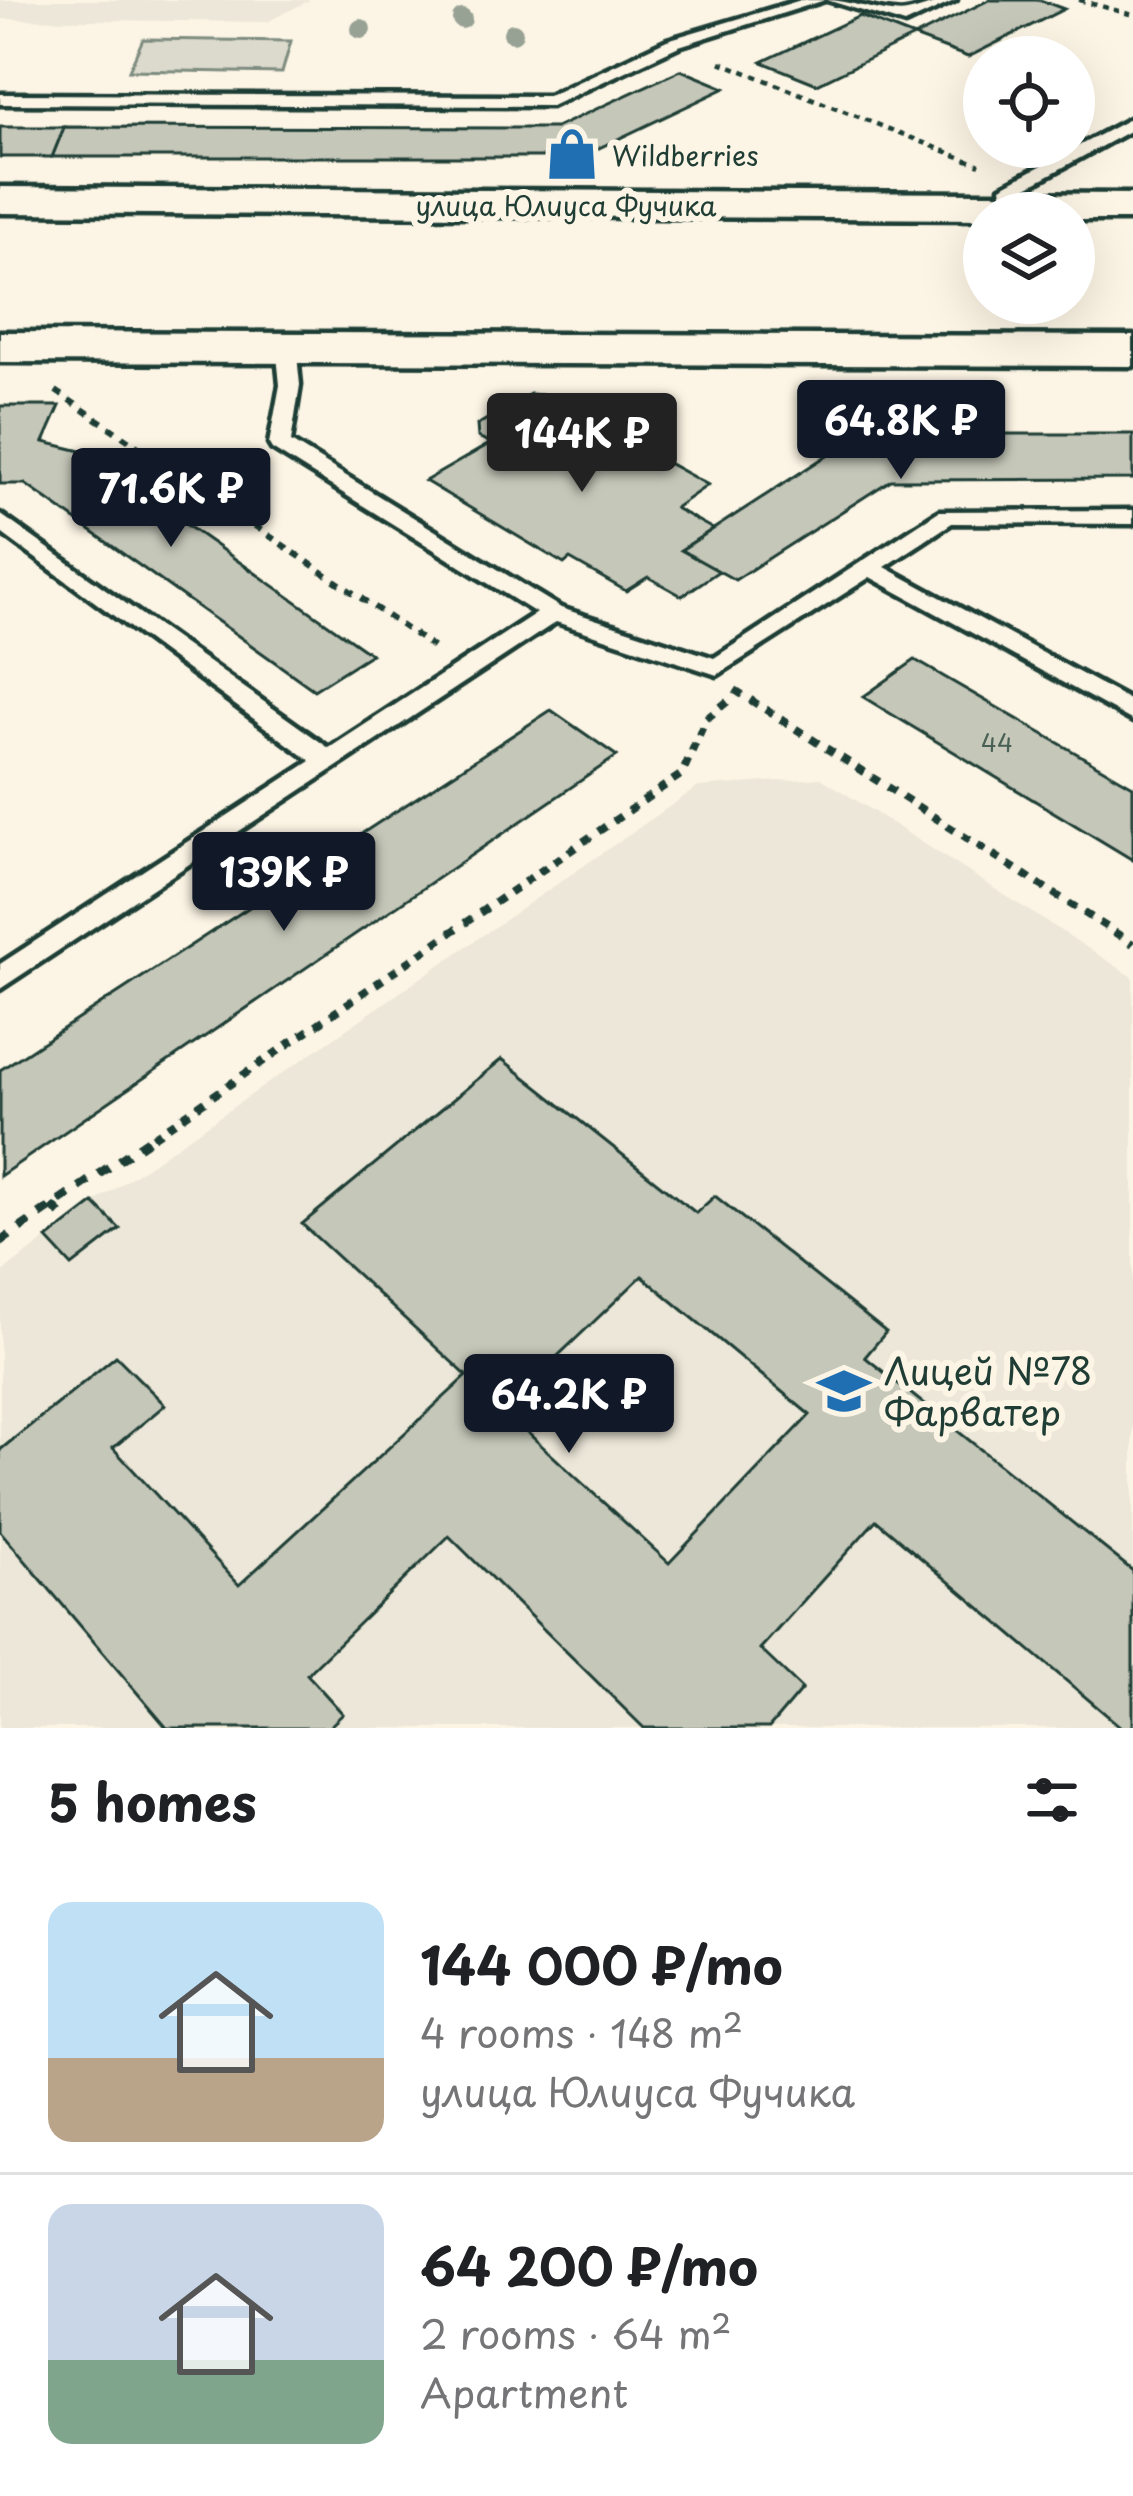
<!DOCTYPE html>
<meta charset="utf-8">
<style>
body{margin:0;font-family:"Playpen Sans",sans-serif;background:#f6f6f6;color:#202124;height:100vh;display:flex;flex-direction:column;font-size:45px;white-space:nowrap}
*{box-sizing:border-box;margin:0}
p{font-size:39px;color:#757577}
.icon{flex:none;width:66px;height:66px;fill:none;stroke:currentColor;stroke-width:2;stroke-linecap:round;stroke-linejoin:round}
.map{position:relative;height:1728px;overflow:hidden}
.panel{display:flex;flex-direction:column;background:#fff;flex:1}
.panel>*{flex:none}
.tools{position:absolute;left:963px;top:36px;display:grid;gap:24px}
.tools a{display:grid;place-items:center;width:132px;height:132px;border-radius:50%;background:#fff;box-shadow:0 12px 48px #0002;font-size:60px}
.price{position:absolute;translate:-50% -102px;padding:0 27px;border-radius:12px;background:#111827;color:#fff;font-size:39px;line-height:78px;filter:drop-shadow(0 3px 6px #0008)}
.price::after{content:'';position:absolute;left:50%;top:72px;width:36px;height:27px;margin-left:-18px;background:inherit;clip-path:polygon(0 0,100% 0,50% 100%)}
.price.selected{background:#222;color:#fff}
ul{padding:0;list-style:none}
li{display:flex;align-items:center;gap:36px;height:300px;padding:0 48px}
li+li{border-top:3px solid #e0e0e0}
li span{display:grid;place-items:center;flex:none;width:336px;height:240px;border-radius:24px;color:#555}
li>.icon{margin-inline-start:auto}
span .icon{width:144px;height:144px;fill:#fffc;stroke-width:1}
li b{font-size:51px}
h2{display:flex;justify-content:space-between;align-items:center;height:144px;padding:0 48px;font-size:51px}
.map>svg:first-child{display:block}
</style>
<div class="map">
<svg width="1133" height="1728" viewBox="0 0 1133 1728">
<rect width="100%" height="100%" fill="#fcf5e5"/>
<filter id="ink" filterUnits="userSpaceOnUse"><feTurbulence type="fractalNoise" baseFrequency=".00833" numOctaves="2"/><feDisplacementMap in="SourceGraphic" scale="24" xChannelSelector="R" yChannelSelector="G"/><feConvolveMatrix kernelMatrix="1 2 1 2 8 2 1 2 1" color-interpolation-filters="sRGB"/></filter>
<g filter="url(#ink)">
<g fill="#ece7d8">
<polygon points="0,0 310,0 267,22 0,19"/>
<polygon points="821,778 1133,977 1133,1728 0,1728 0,1274 94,1203 698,787"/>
</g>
<polygon fill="#dcdacc" stroke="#7e8c80" stroke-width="3" points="143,39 291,41 282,73 129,70"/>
<g fill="#c5c7b9" stroke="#1f3d34" stroke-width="3" fill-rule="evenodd">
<polygon points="989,0 1040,0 1064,9 968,57 914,37"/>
<polygon points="860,16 914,37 817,84 762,62"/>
<polygon points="681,70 725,88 580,157 52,157 64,127 555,128"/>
<polygon points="0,127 64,127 52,157 0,157"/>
<polygon points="530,394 544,395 708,485 675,508 713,529 681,550 719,571 682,596 648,577 626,591 570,559 564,564 425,481 491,443 478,437 477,425"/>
<polygon points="0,406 60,406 44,442 81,451 371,654 314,690 25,484 0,484"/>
<polygon points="860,434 1133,434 1133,479 891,480 735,580 681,550"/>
<polygon points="915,660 1133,786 1133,860 863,697"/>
<polygon points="551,710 617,756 0,1176 0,1070"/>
<path d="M502,1059L696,1213L715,1196L886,1332L865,1357L1133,1571V1728H1122L876,1520L760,1649L802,1689L769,1728H644L449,1536L307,1674L343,1714L328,1728H167L0,1531V1450L116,1356L165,1405L113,1448L239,1585L467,1376L302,1224ZM642,1276L810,1415L669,1563L502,1409Z"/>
<polygon points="94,1203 120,1229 72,1266 47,1239"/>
</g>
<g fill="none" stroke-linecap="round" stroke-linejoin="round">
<g stroke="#1f3d34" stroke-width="9">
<g id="lane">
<polygon points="801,0 825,0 679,46 551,106 0,104 0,94 548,96 667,40"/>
<path d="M827,0C851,0 889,16 907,12C925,9 936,0 956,0L905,24Z"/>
<polygon points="1133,117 1133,129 1016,193 1020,207 1005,211 1001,187"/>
<polygon points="286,339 296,345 300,385 291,442 561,608 714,658 939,511 1133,510 1133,524 952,523 885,567 1133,702 1133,721 870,577 717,675 556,622 0,989 0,964 311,761 0,532 0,514 329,748 536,613 272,449 269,444 280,385 276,345"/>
</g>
</g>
<g stroke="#1f3d34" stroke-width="9">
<g id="secondary">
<polygon points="0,187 1133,194 1133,220 1074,220 1074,213 984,213 984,219 0,213"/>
<polygon points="0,332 1133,336 1133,366 0,362"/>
</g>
</g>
<g stroke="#1f3d34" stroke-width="4.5" stroke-dasharray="6 6" stroke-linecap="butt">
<polyline points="1079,0 1133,15"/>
<polyline points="720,62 980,165"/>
</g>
<polyline stroke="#1f3d34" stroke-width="6" stroke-dasharray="8 8" stroke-linecap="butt" points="56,391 436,649"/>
<g stroke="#1f3d34" stroke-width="8" stroke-dasharray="9 9" stroke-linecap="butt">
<polyline points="735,690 1133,944"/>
<polyline points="153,1137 682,774 706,719 733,697"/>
</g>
<g stroke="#1f3d34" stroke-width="9" stroke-dasharray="12 12" stroke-linecap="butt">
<polyline points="52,1206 69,1222"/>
<polyline points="0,1242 157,1134"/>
</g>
<use href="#lane" fill="#fcf5e5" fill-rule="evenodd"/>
<use href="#secondary" fill="#fcf5e5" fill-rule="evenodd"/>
</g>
<g fill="#97a194">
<circle cx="462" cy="19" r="10"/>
<circle cx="361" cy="29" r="10"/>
<circle cx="513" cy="33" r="10"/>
</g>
</g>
<defs>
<g id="shop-bare" transform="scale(4.14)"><path d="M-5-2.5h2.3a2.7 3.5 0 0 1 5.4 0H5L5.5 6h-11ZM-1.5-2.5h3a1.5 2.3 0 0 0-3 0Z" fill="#1f6fb2" stroke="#fcf5e5" stroke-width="2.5" paint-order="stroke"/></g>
<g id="school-bare" transform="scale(4.14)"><path d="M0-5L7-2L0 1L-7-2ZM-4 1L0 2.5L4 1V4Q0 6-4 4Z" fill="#1f6fb2" stroke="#fcf5e5" stroke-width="2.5" paint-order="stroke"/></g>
</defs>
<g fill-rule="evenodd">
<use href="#shop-bare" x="572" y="154"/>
<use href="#school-bare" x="844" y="1391"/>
</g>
<g text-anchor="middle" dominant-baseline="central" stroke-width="12" stroke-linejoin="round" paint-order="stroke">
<g font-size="24" fill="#486055">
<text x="997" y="742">44</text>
</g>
<g font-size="27" fill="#1f3d34" stroke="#fcf5e5" text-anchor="start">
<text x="612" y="154">Wildberries</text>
</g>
<g font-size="27" fill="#1f3d34" stroke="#fcf5e5">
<text x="566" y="204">улица Юлиуса Фучика</text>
</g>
<g font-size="36" fill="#1f3d34" stroke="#fcf5e5" text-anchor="start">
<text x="884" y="1370">Лицей №78<tspan x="884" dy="41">Фарватер</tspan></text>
</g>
</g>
</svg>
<div class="tools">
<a><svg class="icon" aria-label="locate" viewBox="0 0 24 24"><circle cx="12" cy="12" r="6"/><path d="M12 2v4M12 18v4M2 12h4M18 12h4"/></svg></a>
<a><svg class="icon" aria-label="layers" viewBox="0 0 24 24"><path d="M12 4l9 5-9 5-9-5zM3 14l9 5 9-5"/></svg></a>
</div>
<b class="price" style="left:901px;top:482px">64.8K ₽</b>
<b class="price selected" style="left:582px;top:495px">144K ₽</b>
<b class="price" style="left:171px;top:550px">71.6K ₽</b>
<b class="price" style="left:284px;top:934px">139K ₽</b>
<b class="price" style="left:569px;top:1456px">64.2K ₽</b>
</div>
<section class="panel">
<h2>5 homes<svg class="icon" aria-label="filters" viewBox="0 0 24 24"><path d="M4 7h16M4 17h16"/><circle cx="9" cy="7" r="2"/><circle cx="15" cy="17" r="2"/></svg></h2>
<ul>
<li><span style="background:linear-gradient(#bfe0f5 65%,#b9a48a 0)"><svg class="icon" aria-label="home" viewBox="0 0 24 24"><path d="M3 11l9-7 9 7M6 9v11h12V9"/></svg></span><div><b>144 000 ₽/mo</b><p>4 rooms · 148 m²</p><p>улица Юлиуса Фучика</p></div></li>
<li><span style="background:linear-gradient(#c9d6e8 65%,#7fa58c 0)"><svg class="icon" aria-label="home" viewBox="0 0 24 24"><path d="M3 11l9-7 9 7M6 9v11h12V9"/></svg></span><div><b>64 200 ₽/mo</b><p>2 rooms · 64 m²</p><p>Apartment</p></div></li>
</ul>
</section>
